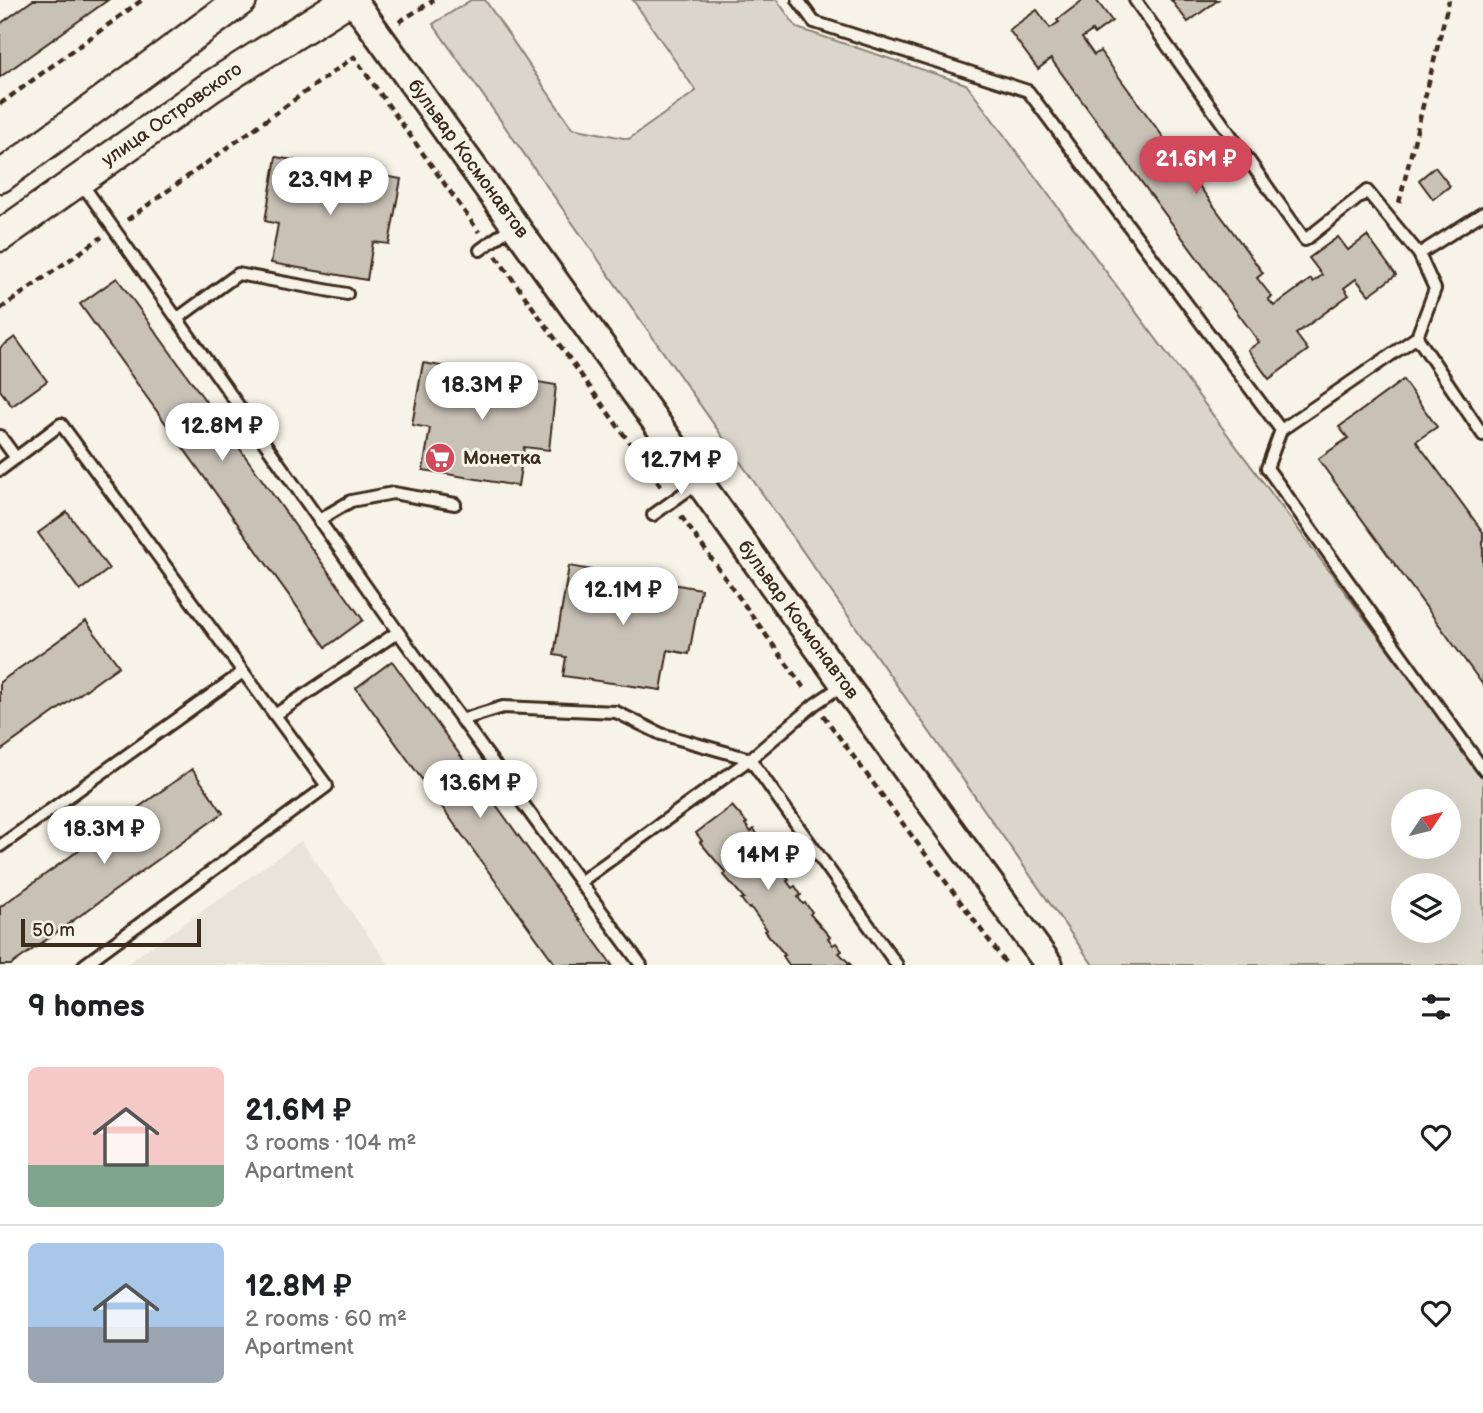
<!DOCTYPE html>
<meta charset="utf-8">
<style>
body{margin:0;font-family:"Balsamiq Sans",sans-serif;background:#f6f6f6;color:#202124;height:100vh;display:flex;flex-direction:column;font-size:26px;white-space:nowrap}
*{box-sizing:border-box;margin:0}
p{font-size:23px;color:#757577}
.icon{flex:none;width:38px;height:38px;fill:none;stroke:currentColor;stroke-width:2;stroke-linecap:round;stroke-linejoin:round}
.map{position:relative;height:965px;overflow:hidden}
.sheet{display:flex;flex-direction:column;background:#fff;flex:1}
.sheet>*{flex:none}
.needle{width:46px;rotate:55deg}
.controls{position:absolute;left:1391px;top:789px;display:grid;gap:14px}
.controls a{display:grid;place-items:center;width:70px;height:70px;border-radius:50%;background:#fff;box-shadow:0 7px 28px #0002;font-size:35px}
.scale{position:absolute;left:21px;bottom:18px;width:180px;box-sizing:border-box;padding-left:7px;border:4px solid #3b2a1e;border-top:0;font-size:19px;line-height:24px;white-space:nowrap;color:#3b2a1e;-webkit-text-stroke:5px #f7f3e8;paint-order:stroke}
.price{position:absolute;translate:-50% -60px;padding:0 16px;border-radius:24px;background:#fff;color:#222;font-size:23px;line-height:46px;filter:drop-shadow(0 2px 4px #0008)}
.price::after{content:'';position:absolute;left:50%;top:42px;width:21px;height:16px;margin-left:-10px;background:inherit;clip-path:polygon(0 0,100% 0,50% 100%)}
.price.selected{background:#d1495b;color:#fff}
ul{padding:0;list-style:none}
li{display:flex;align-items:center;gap:21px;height:175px;padding:0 28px}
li+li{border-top:2px solid #e0e0e0}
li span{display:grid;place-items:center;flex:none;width:196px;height:140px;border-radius:10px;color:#555}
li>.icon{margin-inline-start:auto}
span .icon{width:84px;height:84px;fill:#fffc;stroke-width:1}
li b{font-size:30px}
h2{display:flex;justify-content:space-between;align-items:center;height:84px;padding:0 28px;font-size:30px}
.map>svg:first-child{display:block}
</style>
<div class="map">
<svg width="1483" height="965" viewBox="0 0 1483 965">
<rect width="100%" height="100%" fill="#f7f3e8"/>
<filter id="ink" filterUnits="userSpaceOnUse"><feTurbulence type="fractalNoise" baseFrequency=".0143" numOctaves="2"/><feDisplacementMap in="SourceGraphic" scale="14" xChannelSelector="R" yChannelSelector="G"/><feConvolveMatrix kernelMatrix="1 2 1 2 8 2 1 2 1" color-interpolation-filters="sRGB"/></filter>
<g filter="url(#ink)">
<polygon fill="#e9e4d9" points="301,841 389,965 125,965"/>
<path fill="#dbd6cb" stroke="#8b8074" stroke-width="2" fill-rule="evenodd" d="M471,0H485L572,128L629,139L696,91L633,0H777L797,28L966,84L1483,777V965H1093L433,24ZM1404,802H1449V847H1404ZM1404,886H1449V931H1404Z"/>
<g fill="#c8c1b6" stroke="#3b2a1e" stroke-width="2">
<polygon points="33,0 108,0 0,77 0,24"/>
<polygon points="1083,0 1096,0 1112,21 1094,34 1092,31 1082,38 1094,55 1100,51 1263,273 1257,278 1272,297 1268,299 1274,306 1311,279 1313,282 1322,275 1309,258 1338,237 1348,250 1367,236 1396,275 1369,295 1356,279 1344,288 1349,295 1296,334 1308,350 1269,379 1248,350 1259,342 1051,59 1038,69 1009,30 1037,10 1050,28 1059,22 1057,20"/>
<polygon points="1171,0 1218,0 1188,22"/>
<polygon points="276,157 401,179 389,244 373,242 367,280 271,263 278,224 265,221"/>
<polygon points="1435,167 1450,186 1433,199 1419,180"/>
<polygon points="117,278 363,620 326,647 80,304"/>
<polygon points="15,337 47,381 12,406 0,390 0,348"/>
<polygon points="423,363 556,385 549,450 524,447 518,486 423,470 430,428 412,425"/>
<polygon points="1403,380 1437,427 1416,441 1483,532 1483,685 1318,459 1348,438 1339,427"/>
<polygon points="67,512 109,569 80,591 38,533"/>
<polygon points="569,566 701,589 689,654 668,650 661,690 563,676 566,657 554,655"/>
<polygon points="86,621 119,666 0,751 0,682"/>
<polygon points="392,661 612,965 556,965 356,688"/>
<polygon points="192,769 223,813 11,965 0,965 0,907"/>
<polygon points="732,806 747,823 745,824 751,832 754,829 759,837 756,840 771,855 769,857 789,880 787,881 792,888 795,886 801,895 798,897 803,904 805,903 812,912 810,914 830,937 828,938 833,945 836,943 842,951 839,953 851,965 789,965 783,956 785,955 765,931 767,930 751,908 749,909 741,899 744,898 724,875 726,873 700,842 702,841 696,833"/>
</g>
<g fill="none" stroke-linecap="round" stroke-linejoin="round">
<g stroke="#3b2a1e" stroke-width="16">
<g id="service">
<polyline points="798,0 814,22 1028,91 1281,430 1267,468 1483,769"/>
<polyline points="1135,0 1305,240 1367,191 1419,254"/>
<polyline points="80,181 398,632 580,882"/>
<polyline points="480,250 514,225"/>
<polyline points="178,318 238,274 347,294"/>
<polyline points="1417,337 1483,435"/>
<polyline points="1281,430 1417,337 1435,289 1419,254 1483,213"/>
<polyline points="0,436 16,458 61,424 327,786 84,965"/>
<polyline points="0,470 16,458"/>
<polyline points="653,515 699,482"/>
<polyline points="319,520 351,501 393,493 455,504"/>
<polyline points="844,684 815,704 750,759 897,965"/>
<polyline points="275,715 398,632"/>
<polyline points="461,720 503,707 616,712 661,734 750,759 580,882 641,965"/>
<polyline points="0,846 243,672"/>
</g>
</g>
<g stroke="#3b2a1e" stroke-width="32">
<polyline id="tertiary" points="353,0 844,684 1049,965"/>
</g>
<g stroke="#3b2a1e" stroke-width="35">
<g id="secondary">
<polyline points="0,177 241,0"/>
<polyline points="0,236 212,86 348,0"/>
</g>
</g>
<g stroke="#3b2a1e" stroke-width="4.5" stroke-dasharray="7 5" stroke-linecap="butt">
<polyline points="399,22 434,0"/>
<polyline points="0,104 142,0"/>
<polyline points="1399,203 1449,0"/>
<polyline points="127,220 354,57 479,232"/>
<polyline points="496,256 662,488"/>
<polyline points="0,309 102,237"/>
<polyline points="681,516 806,691"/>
<polyline points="823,715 1007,965"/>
</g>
<use href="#service" stroke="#f7f3e8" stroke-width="10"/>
<use href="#tertiary" stroke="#f7f3e8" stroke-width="26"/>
<use href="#secondary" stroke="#f7f3e8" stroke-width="30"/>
</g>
</g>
<defs>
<g id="supermarket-disc" transform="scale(1.575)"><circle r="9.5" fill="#d1495b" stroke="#f7f3e8"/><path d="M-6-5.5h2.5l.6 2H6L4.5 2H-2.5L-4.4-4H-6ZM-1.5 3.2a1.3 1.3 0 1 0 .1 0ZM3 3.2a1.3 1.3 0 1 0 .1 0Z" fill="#fff"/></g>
</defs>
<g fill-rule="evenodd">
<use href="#supermarket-disc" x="440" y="458"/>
</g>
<g text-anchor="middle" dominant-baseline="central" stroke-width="6" stroke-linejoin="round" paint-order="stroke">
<g font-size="19" fill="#3b2a1e" stroke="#f7f3e8">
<text transform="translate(172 115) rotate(-35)">улица Островского</text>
<text transform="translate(468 159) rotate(54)">бульвар Космонавтов</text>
<text transform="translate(798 620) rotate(54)">бульвар Космонавтов</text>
</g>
<g font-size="19" font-weight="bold" fill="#3b2a1e" stroke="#f7f3e8" text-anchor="start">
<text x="463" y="458">Монетка</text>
</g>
</g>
</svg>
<div class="controls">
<a><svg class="needle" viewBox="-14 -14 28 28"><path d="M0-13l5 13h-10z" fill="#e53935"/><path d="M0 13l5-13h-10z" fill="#757577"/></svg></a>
<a><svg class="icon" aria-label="layers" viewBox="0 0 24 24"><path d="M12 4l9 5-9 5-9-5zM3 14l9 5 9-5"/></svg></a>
</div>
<div class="scale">50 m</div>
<b class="price selected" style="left:1196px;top:196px">21.6M ₽</b>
<b class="price" style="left:330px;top:217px">23.9M ₽</b>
<b class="price" style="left:482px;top:422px">18.3M ₽</b>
<b class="price" style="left:222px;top:463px">12.8M ₽</b>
<b class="price" style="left:681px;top:497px">12.7M ₽</b>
<b class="price" style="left:623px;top:627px">12.1M ₽</b>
<b class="price" style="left:480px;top:820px">13.6M ₽</b>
<b class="price" style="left:104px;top:866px">18.3M ₽</b>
<b class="price" style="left:768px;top:892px">14M ₽</b>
</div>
<section class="sheet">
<h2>9 homes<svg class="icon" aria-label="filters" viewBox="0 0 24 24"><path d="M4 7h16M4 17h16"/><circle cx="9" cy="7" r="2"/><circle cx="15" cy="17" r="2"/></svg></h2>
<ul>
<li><span style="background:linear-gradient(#f6c9c9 70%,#7fa58c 0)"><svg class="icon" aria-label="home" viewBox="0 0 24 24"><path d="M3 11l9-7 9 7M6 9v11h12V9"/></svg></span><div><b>21.6M ₽</b><p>3 rooms · 104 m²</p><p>Apartment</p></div><svg class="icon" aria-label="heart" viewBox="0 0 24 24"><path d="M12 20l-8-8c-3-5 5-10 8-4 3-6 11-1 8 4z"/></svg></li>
<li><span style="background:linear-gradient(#a9c7e8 60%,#9aa5b1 0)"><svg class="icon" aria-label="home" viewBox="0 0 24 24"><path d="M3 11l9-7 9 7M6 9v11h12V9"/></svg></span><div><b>12.8M ₽</b><p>2 rooms · 60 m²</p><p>Apartment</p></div><svg class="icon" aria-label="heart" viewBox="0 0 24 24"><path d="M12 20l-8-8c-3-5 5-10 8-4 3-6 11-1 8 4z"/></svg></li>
</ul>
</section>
